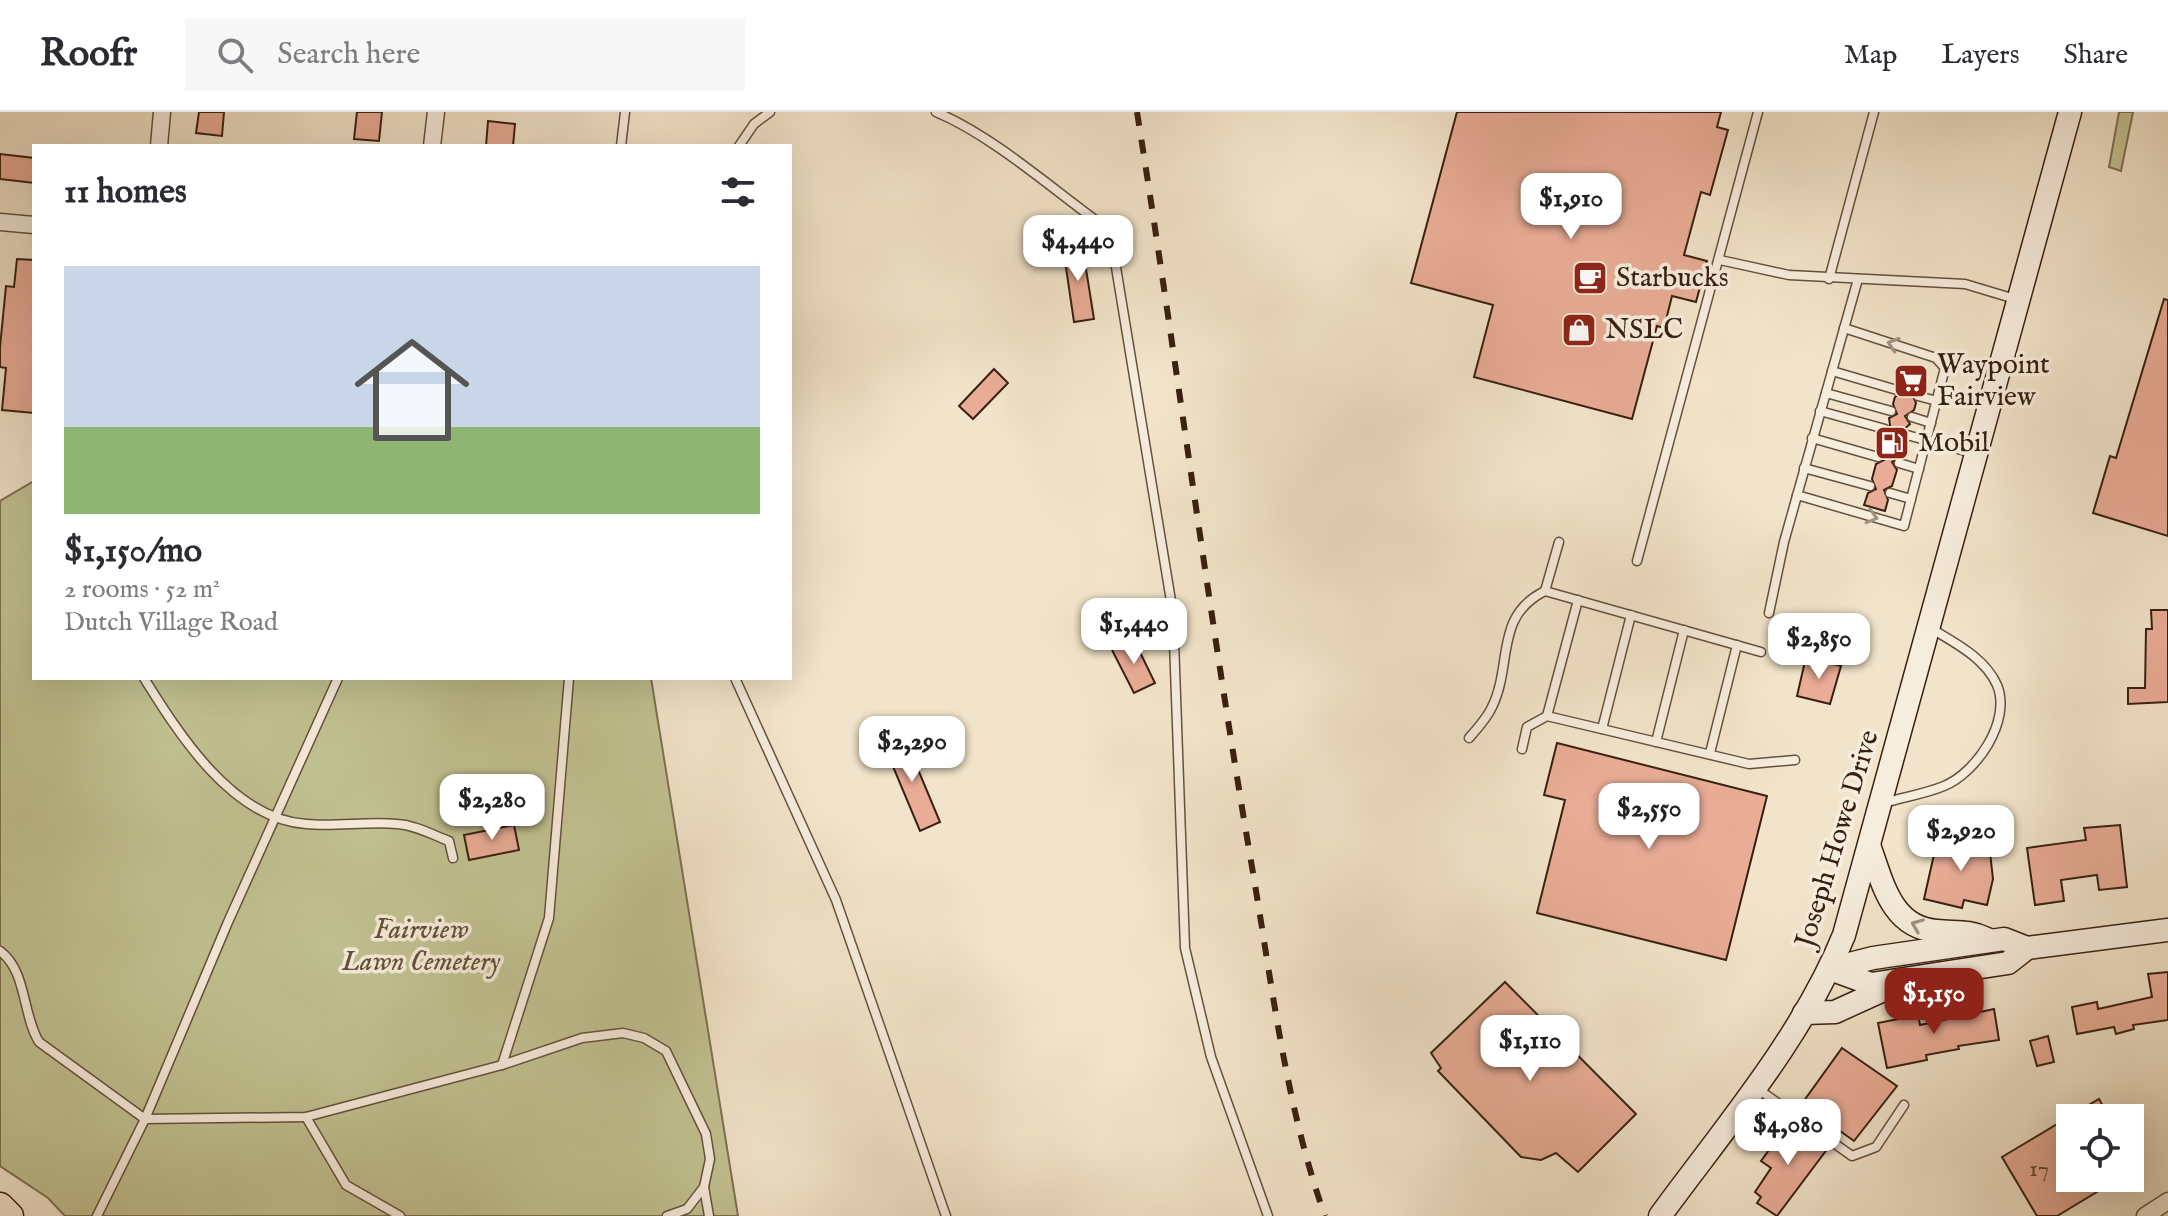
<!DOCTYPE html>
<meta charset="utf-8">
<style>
body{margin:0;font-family:"IM FELL English",serif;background:#f7f7f7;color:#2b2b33;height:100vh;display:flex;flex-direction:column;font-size:30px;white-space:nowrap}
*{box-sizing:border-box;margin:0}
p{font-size:26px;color:#7c7c81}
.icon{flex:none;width:44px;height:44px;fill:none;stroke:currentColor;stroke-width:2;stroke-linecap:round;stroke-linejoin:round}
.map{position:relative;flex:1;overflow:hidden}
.drawer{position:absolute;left:32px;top:32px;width:760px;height:536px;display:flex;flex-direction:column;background:#fff;border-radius:0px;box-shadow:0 8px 32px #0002}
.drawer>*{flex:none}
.controls{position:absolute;left:2056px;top:992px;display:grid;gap:16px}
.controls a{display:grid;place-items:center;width:88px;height:88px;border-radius:0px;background:#fff;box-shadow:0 8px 32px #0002;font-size:40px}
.price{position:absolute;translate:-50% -68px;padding:0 18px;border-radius:16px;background:#fff;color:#222;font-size:26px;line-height:52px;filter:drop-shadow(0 2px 4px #0008)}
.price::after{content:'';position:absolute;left:50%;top:48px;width:24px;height:18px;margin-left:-12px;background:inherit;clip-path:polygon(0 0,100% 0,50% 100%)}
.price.selected{background:#8f2418;color:#fff}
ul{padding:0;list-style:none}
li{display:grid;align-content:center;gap:16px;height:424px;padding:0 32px}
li+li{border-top:2px solid #e1e1e2}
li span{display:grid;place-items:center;height:248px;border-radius:0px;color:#555}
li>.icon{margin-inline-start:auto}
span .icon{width:144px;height:144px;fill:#fffc;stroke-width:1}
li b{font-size:34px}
h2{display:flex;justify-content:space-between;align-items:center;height:96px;padding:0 32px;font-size:34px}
header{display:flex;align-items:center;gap:48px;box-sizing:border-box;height:112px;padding:0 40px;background:#fff;border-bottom:2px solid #e1e1e2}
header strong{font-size:38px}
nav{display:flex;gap:44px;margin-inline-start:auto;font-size:28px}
.search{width:560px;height:72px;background:#f7f7f7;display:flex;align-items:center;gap:20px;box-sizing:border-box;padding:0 28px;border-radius:0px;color:#7c7c81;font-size:30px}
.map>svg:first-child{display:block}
</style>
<header>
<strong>Roofr</strong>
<div class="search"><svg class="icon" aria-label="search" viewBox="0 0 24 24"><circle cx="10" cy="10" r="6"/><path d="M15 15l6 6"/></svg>Search here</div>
<nav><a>Map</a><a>Layers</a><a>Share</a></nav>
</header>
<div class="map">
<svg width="2168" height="1104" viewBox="0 0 2168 1104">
<rect width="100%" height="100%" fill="#f2e4ca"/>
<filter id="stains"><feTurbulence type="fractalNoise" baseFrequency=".0025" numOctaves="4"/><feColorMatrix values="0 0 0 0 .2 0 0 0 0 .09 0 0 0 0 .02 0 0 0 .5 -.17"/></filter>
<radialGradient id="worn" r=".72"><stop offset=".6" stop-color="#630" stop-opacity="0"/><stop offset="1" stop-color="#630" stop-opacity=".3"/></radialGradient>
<g fill="#c2c292" stroke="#7d7151" stroke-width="2">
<polygon points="2119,0 2133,0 2121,59 2109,55"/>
<polygon points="34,369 34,566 651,566 738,1104 65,1104 48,1086 0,1054 0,389"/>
</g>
<g fill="#e9ac96" stroke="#382010" stroke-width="2">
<polygon points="199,0 224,0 222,24 196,21"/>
<polygon points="357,0 382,0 379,29 354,27"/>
<polygon points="1457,0 1721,0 1717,15 1728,18 1710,83 1701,80 1684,143 1707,149 1696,190 1672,184 1664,216 1657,214 1632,307 1474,265 1493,193 1411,171"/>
<polygon points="488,9 515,12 513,34 486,34"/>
<polygon points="0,42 34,46 34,71 0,67"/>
<polygon points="1082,132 1094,207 1074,210 1063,135"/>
<polygon points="17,147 34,148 34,301 2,298 6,256 0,255 0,235 6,174 14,175"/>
<polygon points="2164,187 2168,188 2168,424 2093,401 2110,344 2116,346"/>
<polygon points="1904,253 1925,259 1920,277 1912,282 1916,291 1914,298 1905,304 1910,312 1901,320 1905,330 1901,344 1892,350 1897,358 1892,374 1884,378 1888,388 1885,399 1864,393 1868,381 1876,377 1872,367 1876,352 1884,348 1880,338 1884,324 1891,320 1889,306 1897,302 1893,292 1895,285 1904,279 1899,271"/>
<polygon points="994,257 1008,271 973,307 959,294"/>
<polygon points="2151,498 2168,498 2168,590 2128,592 2128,576 2145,576 2146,517 2152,517"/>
<polygon points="1134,528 1155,571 1134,581 1112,538"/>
<polygon points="1806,545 1841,554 1830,592 1797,584"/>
<polygon points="904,624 940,710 920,719 884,633"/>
<polygon points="1557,631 1767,684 1726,848 1537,801 1565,688 1544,683"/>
<polygon points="1986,705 1993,767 1987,793 1964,788 1962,796 1924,787 1937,729 1976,738"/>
<polygon points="514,713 519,738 469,748 464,723"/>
<polygon points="2120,713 2127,775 2099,778 2097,763 2061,768 2064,789 2035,793 2027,736 2086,728 2084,716"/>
<polygon points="2168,860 2168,908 2133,913 2134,917 2116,922 2114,915 2077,922 2072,895 2097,890 2098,897 2152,885 2148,862"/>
<polygon points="1505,870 1636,1002 1578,1060 1556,1041 1541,1048 1521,1045 1438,959 1441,956 1431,941"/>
<polygon points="1994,897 1999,928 1958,934 1959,937 1926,943 1927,948 1887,956 1878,911 1918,903 1920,913"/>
<polygon points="2048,924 2054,950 2037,954 2030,929"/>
<polygon points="1842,936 1897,974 1854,1029 1840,1019 1836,1024 1798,997"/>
<polygon points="2099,987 2110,1006 2070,1006 2070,1066 2120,1066 2057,1104 2037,1104 2002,1045"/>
<polygon points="1790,1009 1828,1036 1777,1104 1757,1091 1761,1085 1755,1080 1771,1056 1761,1049"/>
</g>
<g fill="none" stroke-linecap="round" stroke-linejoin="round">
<g stroke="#66513e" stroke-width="11">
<g id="lane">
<path d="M936,0C993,24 1051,76 1101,112L1111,125L1173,501L1185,836L1211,945L1268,1104"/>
<polyline points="621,34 625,0"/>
<polyline points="739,34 754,12 770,0"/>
<polyline points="1720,148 1789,163 1965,172 2015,187"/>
<polyline points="1829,167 1874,0"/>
<polyline points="1832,259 1897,278"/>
<polyline points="1826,281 1891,299"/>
<polyline points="1918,284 1937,289"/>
<polyline points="1820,299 1885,317"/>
<polyline points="1912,305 1931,311"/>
<polyline points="1907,323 1976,342"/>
<polyline points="1812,326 1878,345"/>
<polyline points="1899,351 1919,357"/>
<polyline points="1804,356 1870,374"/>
<polyline points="1890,381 1911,387"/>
<polyline points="1797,383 1904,414 1945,256 1936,246 1844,216"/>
<polyline points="1559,430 1545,479 1761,540"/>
<polyline points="1637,449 1758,0"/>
<polyline points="1769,501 1784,430 1858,167"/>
<path d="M144,566C179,622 232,707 306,712C336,715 367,709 397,712C415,713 433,723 449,729L453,746"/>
<polyline points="735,566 836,788 946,1104"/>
<polyline points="1547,604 1749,652 1795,648"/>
<polyline points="1602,617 1631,503"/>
<path d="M1469,626C1478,616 1487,606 1492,595C1513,552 1494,504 1545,479"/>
<polyline points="1656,630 1684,518"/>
<polyline points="1522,637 1527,615 1547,604 1578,488"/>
<polyline points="1710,641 1737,533"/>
<path d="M1884,691C1903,685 1925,682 1944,674C1976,661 2012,609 1997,573C1985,546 1955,531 1932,517"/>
<path d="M0,839C27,859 22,902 39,930L145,1007L228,810L338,566"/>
<polyline points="502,953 549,806 569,566"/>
<polyline points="1758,977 1852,1044 1876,1035 1904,993"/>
<polyline points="306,1005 346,1073 400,1104"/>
<polyline points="704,1075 709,1104"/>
<polyline points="97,1104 145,1007 306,1005 502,953 582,926 623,921 644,926 666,939 706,1022 710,1047 704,1075 687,1097 667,1104"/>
</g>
</g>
<g stroke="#66513e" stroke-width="19">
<g id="street">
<polyline points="159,34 162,0"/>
<polyline points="432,34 436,0"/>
<polyline points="0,110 34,113"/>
<polyline points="2145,1104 2168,1089"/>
</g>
</g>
<g stroke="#382010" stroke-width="25">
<g id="secondary">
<path d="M1870,736C1883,772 1892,816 1937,819C1957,821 1968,818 1987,827"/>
<polyline points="1830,857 1873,846 2004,827 2027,836 2168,818"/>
<polyline points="1830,857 1871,872 2008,851 2027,836"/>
<polyline points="1804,901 1835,900 1890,875"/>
<path d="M1660,1104C1725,1015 1802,926 1844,823L2070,0"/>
</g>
</g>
<g stroke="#382010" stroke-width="29">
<polyline id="primary" points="0,1094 10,1104"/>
</g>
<use href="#lane" stroke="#f7eddd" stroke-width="8"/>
<use href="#street" stroke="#f7eddd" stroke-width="16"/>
<use href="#secondary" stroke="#f7eddd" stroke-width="22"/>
<use href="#primary" stroke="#f2e4ca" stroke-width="26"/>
<path stroke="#382010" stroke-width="6" stroke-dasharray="14 14" stroke-linecap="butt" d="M1137,0C1177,251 1209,504 1252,755C1272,871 1285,992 1325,1104"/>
</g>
<defs><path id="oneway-chevron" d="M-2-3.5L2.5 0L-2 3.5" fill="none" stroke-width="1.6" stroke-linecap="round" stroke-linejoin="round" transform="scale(2)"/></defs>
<g stroke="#a19181">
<use href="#oneway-chevron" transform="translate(1893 232) rotate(-162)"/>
<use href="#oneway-chevron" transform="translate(1872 405) rotate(16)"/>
<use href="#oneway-chevron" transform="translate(1917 813) rotate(-158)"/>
</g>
<defs>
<g id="cafe-square" transform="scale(1.8)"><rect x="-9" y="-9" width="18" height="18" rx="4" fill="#8f2418" stroke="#f7eddd"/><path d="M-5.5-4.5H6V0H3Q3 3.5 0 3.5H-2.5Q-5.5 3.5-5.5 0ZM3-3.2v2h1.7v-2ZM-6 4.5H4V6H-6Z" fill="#fff"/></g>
<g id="shop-square" transform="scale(1.8)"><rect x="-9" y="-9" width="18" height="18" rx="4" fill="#8f2418" stroke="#f7eddd"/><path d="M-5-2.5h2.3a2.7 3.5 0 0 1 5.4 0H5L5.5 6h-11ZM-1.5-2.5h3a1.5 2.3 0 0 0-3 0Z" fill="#fff"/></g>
<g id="supermarket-square" transform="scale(1.8)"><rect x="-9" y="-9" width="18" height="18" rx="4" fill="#8f2418" stroke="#f7eddd"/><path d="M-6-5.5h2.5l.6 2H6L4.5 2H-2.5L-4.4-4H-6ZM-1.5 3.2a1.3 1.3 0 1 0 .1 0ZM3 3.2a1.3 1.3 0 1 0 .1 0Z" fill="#fff"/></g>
<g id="fuel-square" transform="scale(1.8)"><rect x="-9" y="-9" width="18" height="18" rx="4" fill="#8f2418" stroke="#f7eddd"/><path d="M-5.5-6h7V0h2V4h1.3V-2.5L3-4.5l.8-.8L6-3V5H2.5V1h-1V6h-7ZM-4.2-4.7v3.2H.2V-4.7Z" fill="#fff"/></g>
</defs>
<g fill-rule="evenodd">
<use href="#cafe-square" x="1590" y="166"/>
<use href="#shop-square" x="1579" y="218"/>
<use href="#supermarket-square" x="1911" y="269"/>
<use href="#fuel-square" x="1892" y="331"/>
</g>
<g text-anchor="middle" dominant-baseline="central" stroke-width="7" stroke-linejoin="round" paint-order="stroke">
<g font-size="24" fill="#644332">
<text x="2039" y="1057">17</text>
</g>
<g font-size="28" fill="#382010" stroke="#f7eddd" text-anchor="start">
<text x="1616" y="166">Starbucks</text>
<text x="1605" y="218">NSLC</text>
<text x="1937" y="253">Waypoint<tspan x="1937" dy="32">Fairview</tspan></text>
<text x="1918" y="331">Mobil</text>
</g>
<g font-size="28" fill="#382010" stroke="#f7eddd">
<text transform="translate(1838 727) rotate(-73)">Joseph Howe Drive</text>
</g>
<g font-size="28" font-style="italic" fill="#615137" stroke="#f7eddd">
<text x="421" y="818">Fairview<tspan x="421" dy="32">Lawn Cemetery</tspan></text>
</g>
</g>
<rect width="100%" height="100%" filter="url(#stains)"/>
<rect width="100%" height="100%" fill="url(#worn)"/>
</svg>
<div class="controls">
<a><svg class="icon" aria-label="locate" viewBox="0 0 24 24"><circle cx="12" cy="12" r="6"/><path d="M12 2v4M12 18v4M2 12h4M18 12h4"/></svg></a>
</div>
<b class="price" style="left:1571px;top:129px">$1,910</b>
<b class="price" style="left:1078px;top:171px">$4,440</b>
<b class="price" style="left:1134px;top:554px">$1,440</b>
<b class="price" style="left:1819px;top:569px">$2,850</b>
<b class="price" style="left:912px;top:672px">$2,290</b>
<b class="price" style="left:492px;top:730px">$2,280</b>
<b class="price" style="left:1649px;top:739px">$2,550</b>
<b class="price" style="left:1961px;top:761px">$2,920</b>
<b class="price selected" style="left:1934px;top:924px">$1,150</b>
<b class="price" style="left:1530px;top:971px">$1,110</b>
<b class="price" style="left:1788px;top:1055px">$4,080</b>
<section class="drawer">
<h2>11 homes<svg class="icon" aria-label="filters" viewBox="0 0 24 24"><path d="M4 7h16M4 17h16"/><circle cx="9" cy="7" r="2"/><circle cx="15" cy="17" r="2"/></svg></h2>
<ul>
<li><span style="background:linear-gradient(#c9d6e8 65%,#8fb573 0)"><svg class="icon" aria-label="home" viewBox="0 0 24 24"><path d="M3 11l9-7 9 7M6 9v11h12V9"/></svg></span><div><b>$1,150/mo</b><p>2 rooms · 52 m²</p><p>Dutch Village Road</p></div></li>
</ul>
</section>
</div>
